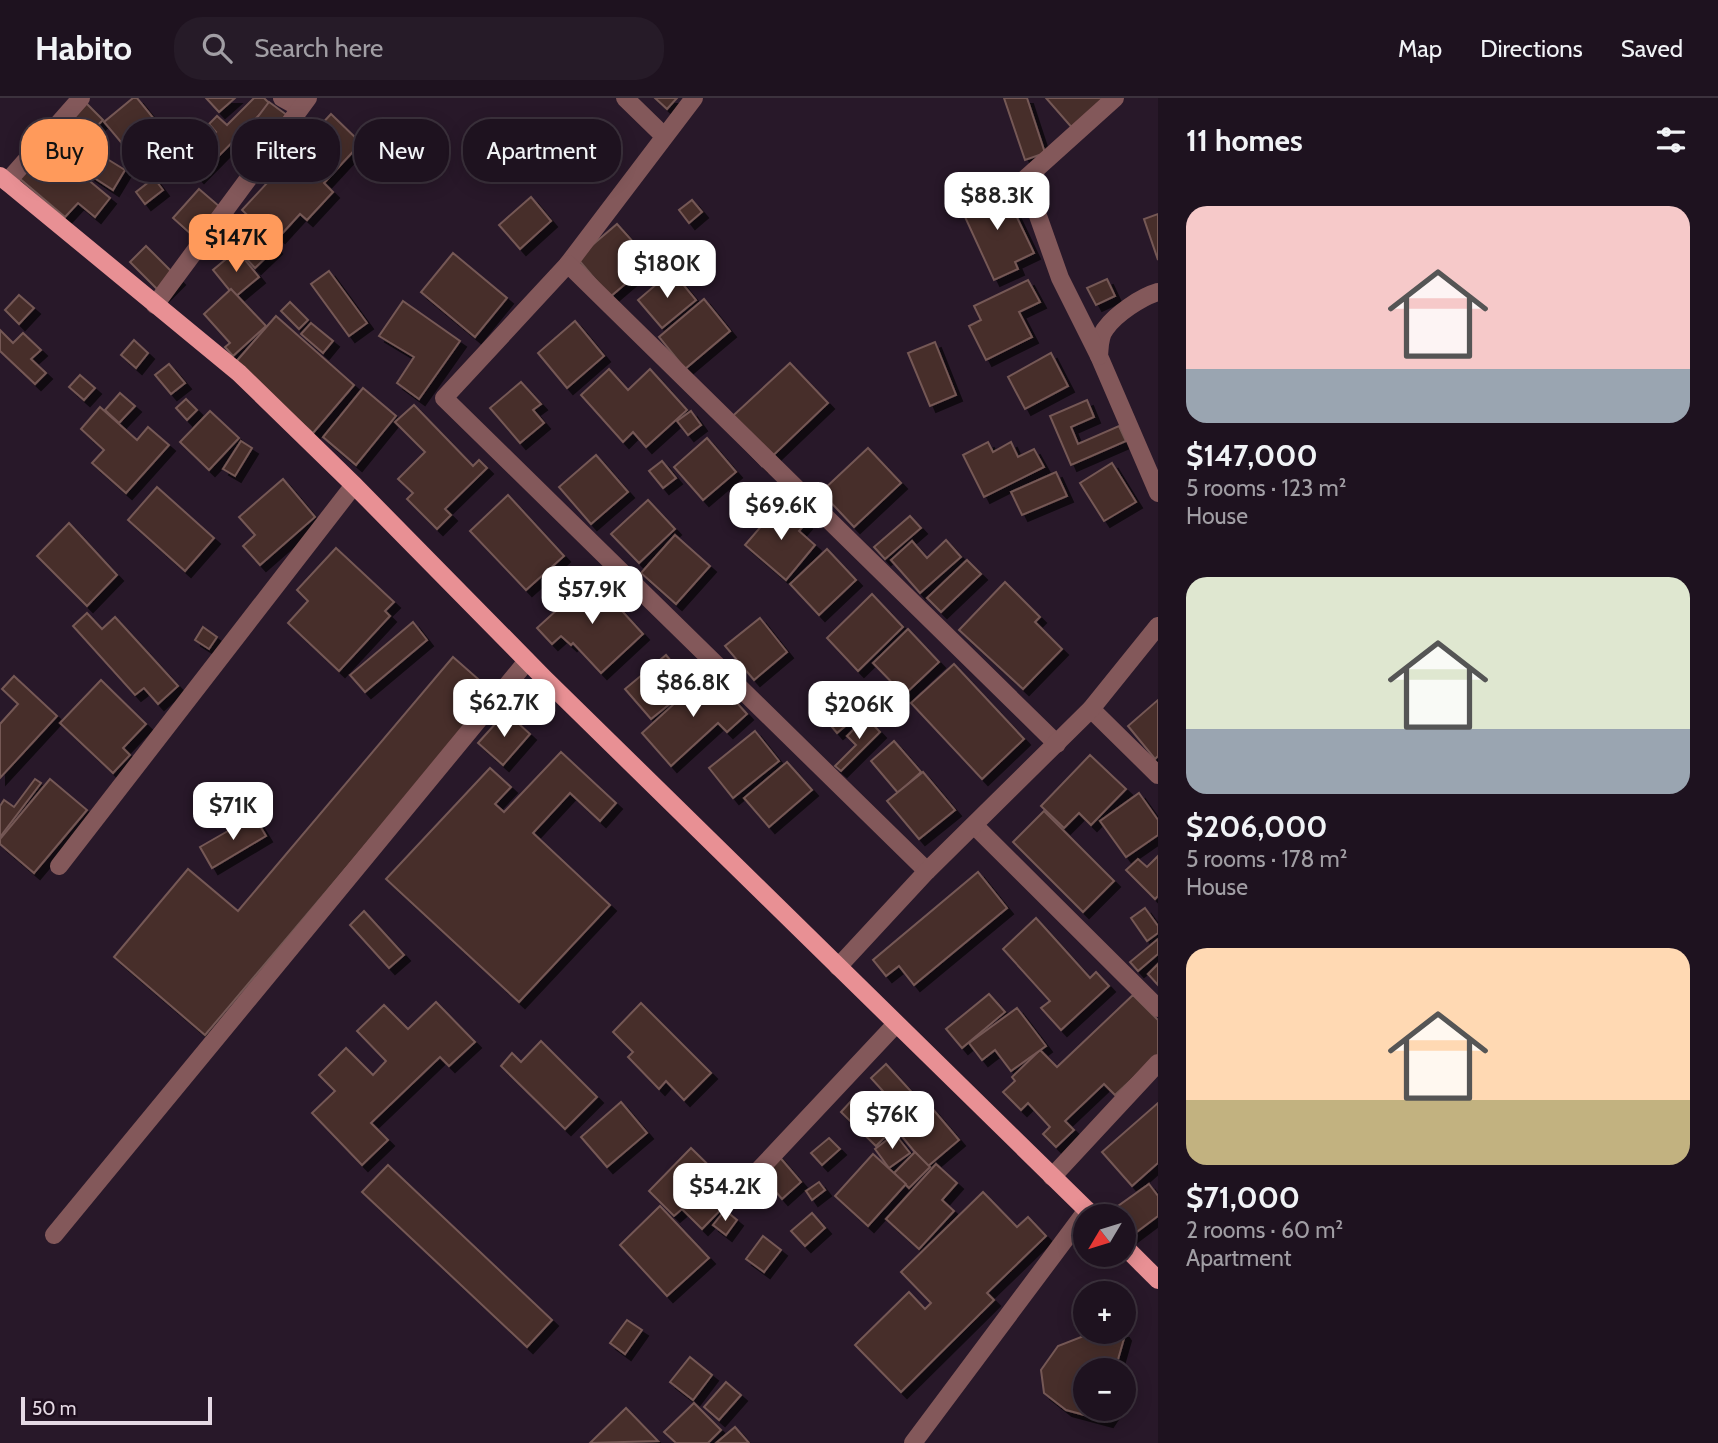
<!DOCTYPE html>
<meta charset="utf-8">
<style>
body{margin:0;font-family:Cabin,sans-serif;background:#261b28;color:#f1f3f6;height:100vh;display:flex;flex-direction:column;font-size:26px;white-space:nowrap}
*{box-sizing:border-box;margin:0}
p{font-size:23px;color:#a19ea4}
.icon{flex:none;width:38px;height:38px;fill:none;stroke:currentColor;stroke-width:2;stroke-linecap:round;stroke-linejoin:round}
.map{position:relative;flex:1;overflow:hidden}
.panel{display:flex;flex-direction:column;background:#1e121f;width:560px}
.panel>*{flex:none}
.guide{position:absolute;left:21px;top:21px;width:665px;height:63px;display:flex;gap:14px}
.needle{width:46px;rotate:232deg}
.fabs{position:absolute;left:1073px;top:1106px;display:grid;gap:14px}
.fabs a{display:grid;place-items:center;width:63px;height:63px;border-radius:50%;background:#1e121f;box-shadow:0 4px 18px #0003,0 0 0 2px #3c323d;font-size:35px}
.scale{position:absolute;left:21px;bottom:18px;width:191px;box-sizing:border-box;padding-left:7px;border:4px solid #e5d9e4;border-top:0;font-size:19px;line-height:24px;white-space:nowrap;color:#e5d9e4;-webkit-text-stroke:5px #1f0f1f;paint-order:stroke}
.price{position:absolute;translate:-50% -60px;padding:0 16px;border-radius:14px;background:#fff;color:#222;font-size:23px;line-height:46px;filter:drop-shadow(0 2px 4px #0008)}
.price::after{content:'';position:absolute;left:50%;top:42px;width:21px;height:16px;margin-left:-10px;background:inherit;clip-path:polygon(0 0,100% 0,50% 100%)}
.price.selected{background:#ff9a5b;color:#111}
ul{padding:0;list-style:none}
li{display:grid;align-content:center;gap:14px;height:371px;padding:0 28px}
li span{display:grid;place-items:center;height:217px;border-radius:21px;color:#555}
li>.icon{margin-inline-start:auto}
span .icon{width:126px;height:126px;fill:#fffc;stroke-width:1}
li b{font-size:30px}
h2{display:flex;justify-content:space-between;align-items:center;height:84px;padding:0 28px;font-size:30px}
.chip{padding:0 24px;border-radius:28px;background:#1e121f;box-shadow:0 4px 18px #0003,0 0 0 2px #3c323d;font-size:24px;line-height:63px}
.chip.selected{background:#ff9a5b;color:#111}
header{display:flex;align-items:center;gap:42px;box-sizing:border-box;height:98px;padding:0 35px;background:#1e121f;border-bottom:2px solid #3c323d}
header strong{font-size:33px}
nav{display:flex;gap:38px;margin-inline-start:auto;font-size:24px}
.search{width:490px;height:63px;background:#261b28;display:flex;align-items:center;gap:18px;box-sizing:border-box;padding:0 24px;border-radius:28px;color:#a19ea4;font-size:26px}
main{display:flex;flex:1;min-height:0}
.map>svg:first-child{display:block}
</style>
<header>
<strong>Habito</strong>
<div class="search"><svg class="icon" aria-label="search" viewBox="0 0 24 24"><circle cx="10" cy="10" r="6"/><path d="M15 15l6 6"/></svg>Search here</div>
<nav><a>Map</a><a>Directions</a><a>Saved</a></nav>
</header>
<main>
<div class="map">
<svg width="1158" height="1345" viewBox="0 0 1158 1345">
<defs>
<filter id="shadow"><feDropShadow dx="6" dy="6" stdDeviation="0" flood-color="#0009"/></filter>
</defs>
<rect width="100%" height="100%" fill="#281829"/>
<g fill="#472d2b" stroke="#755855" stroke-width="2" filter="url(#shadow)">
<polygon points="133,0 137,0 172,43 141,68 104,24"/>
<polygon points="206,0 235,0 219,14"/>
<polygon points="254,0 264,0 270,6 198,79 175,56 190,40 200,50 216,34 209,26 217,18 227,27"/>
<polygon points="655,0 677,0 667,11"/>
<polygon points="1004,0 1027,0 1045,55 1025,62"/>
<polygon points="1046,0 1103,0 1074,32"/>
<polygon points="82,1 103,22 67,58 46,37"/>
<polygon points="269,4 299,26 267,68 238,45"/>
<polygon points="331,16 361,45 324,85 333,94 307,122 300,116 279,139 270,131 266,135 242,112"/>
<polygon points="39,41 110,100 95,119 78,105 65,119 12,74"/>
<polygon points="91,51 125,72 113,92 79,70"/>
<polygon points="154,80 163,92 145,106 136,94"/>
<polygon points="1002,88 1034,155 1015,164 1018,171 994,182 960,108"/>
<polygon points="199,91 227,115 201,145 173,120"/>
<polygon points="531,99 551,123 520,151 499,127"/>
<polygon points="692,102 702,114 689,125 679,112"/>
<polygon points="1158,116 1158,162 1144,121"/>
<polygon points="253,125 276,150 255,170 232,145"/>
<polygon points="617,126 651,164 610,199 577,160"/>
<polygon points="146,148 179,181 163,197 130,164"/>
<polygon points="237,152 259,179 235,199 213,172"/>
<polygon points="453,155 507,200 475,239 421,194"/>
<polygon points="329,173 367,225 349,238 311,186"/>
<polygon points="672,173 696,202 662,230 638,202"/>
<polygon points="1107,181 1115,198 1096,207 1087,190"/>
<polygon points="1028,182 1040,204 1019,214 1032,239 986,262 969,228 981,222 974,208"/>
<polygon points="231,191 266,228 233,258 225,249 230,245 204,216"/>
<polygon points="19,197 34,210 19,226 5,212"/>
<polygon points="704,201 730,233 685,271 659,239"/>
<polygon points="403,203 460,243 419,301 397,285 414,259 379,238"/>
<polygon points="290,204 308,222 299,231 281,213"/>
<polygon points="276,218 354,287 313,335 234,266"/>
<polygon points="575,223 604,258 567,290 538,255"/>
<polygon points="311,225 333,243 323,255 301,236"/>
<polygon points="0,232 13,245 23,235 41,252 31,261 46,275 35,286 0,253"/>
<polygon points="134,242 148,255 136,270 121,257"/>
<polygon points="935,244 956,297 930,308 908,255"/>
<polygon points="1051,255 1068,288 1025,311 1008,279"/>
<polygon points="790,265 828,305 762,368 723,327"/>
<polygon points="169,266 185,285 171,296 155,277"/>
<polygon points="609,271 628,292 650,271 687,312 646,349 633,334 623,344 581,297"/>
<polygon points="80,277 95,290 84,302 69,289"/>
<polygon points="521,284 541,306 533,312 544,325 520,345 490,310"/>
<polygon points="363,290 396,318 356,367 323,339"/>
<polygon points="120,295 135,308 119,325 105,312"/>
<polygon points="186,301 197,312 187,322 176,310"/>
<polygon points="1087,302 1094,319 1071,329 1078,346 1119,328 1126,343 1071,367 1050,318"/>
<polygon points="414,307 473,368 479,362 487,370 445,411 451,417 437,431 407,401 413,395 398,381 425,354 395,324"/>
<polygon points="100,309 137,342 148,329 169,347 126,395 92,365 104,352 81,331"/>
<polygon points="210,313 239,340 209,372 180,344"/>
<polygon points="691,313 701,327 688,337 677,323"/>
<polygon points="707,340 736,374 703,402 674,369"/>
<polygon points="241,343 252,350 235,378 223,371"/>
<polygon points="988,344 993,354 1011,344 1018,359 1034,351 1044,369 984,399 963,357"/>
<polygon points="868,350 901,385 854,429 821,394"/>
<polygon points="596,357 628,394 591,426 559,389"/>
<polygon points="662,363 676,380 663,390 649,373"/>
<polygon points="1112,365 1136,404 1104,423 1080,385"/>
<polygon points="1056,374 1067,398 1022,417 1011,394"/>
<polygon points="283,381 315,419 260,467 243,448 255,437 239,419"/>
<polygon points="157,389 214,440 185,473 128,422"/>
<polygon points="508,397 564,458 526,492 470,433"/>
<polygon points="648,402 675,431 639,465 611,436"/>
<polygon points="782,404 806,425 799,433 815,447 786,482 745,447"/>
<polygon points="910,418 921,430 885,461 874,449"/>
<polygon points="69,425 117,477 87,508 37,458"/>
<polygon points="675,437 710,468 676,506 641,475"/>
<polygon points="946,442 961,459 920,495 891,462 912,443 927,460"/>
<polygon points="336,450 394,504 385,513 390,518 339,573 288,525 308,503 297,492"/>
<polygon points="827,451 856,482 819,517 790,486"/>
<polygon points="967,462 981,476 941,514 927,500"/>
<polygon points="592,480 643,536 601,575 573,545 571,547 561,538 552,546 537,530"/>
<polygon points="1005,484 1040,519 1035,524 1062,551 1023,591 959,532"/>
<polygon points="872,496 903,529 858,573 827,540"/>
<polygon points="87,515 102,531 115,519 178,588 158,606 144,590 135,597 73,528"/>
<polygon points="760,520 787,554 754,582 725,548"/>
<polygon points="413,524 427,542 365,594 350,577"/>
<polygon points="203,529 217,539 209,551 195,542"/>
<polygon points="908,531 939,564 904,597 873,565"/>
<polygon points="666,557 692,588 651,621 625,591"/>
<polygon points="453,559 494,595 205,937 114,859 188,771 238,813"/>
<polygon points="954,566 1024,641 982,681 911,605"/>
<polygon points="709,574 747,616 727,634 718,625 671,668 642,635"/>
<polygon points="14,578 57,618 0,680 0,626 18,606 2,591"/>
<polygon points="101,582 146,626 123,650 130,657 113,675 60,625"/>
<polygon points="835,595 856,619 837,635 817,611"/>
<polygon points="1158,602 1158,658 1155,661 1128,628"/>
<polygon points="506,614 530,636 503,667 478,645"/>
<polygon points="866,619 880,634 841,673 835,668 856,647 847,638"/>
<polygon points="755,633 779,663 733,700 709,670"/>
<polygon points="894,643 921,674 898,695 871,663"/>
<polygon points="561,654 616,705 600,723 570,695 533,735 610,807 519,904 386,781 490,670 511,689 495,706 504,714"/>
<polygon points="1090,657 1126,691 1091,727 1079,715 1064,730 1041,708"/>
<polygon points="787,664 812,692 769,729 744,700"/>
<polygon points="923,674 955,712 919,741 887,703"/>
<polygon points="35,681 41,685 0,739 0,708 4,702 14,709"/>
<polygon points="50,681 87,712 34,775 0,746 0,741"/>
<polygon points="1139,695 1158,722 1158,737 1126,759 1100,723"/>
<polygon points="1044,713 1114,783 1083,814 1013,744"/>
<polygon points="254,718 266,738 212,770 200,749"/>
<polygon points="1158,758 1158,798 1155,801 1126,772 1138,761 1147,769"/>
<polygon points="978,774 1007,810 914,887 899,868 886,878 873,862"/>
<polygon points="1145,810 1158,828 1158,835 1147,843 1131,820"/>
<polygon points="364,813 404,857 389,870 350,827"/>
<polygon points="1036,820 1090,880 1096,874 1109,888 1061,932 1041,910 1050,903 1003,851"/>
<polygon points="1158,841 1158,856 1138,873 1130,864"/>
<polygon points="1158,866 1158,887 1148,876"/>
<polygon points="989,896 1005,914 962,950 946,931"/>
<polygon points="1133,897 1158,922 1158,957 1115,997 1104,986 1065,1023 1074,1032 1056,1049 1043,1036 1050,1029 1028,1005 1021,1012 1003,994 1015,983 1012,979 1040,952 1057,969"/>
<polygon points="436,904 475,944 449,968 440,959 371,1025 388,1042 362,1067 312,1015 335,993 319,977 346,950 373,977 386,963 357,933 384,907 408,931"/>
<polygon points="641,905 711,975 684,1002 666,983 659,991 628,959 633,954 613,934"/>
<polygon points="1017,910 1046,948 1011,973 995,952 982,962 969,945"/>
<polygon points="541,943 597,999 565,1031 501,968 512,955 521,964"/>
<polygon points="886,966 927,1011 912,1025 871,980"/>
<polygon points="853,1001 889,1035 876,1048 841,1014"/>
<polygon points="621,1004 647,1035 607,1069 581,1039"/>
<polygon points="1158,1005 1158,1065 1132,1088 1102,1054"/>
<polygon points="931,1009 959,1042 927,1069 900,1036"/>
<polygon points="895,1036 910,1055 889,1070 875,1051"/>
<polygon points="829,1040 840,1051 822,1067 811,1055"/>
<polygon points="691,1050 737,1095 702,1131 682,1111 674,1118 649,1093"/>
<polygon points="915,1054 930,1069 909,1090 894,1075"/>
<polygon points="777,1056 801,1084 782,1101 758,1073"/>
<polygon points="873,1056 906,1086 868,1128 835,1098"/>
<polygon points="936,1066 957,1085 942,1102 954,1113 919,1151 886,1121"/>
<polygon points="388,1067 552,1222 527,1249 362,1094"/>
<polygon points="819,1084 825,1092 812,1102 806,1093"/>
<polygon points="1149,1086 1158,1098 1158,1118 1130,1139 1124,1130 1124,1118 1115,1118 1111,1113"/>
<polygon points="983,1094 1017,1129 1028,1119 1046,1138 987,1195 994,1202 901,1294 855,1247 909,1194 925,1211 931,1205 901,1174"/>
<polygon points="660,1108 709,1160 667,1198 620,1147"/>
<polygon points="725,1112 737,1122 726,1137 713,1127"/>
<polygon points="812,1115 825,1130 805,1148 791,1133"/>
<polygon points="763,1138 781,1152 764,1174 746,1161"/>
<polygon points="627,1222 642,1232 625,1256 610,1245"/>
<polygon points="1094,1234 1123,1234 1125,1237 1115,1272 1085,1272 1085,1311 1115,1311 1107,1323 1066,1312 1044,1295 1041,1272 1058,1248"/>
<polygon points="690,1259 712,1277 693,1302 670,1284"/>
<polygon points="726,1284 741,1297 719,1322 704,1309"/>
<polygon points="694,1305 721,1332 708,1345 676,1345 664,1334"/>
<polygon points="626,1310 658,1343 590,1345"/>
<polygon points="735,1329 749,1345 716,1345"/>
</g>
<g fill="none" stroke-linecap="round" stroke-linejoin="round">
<g stroke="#83585a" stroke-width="18">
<polyline points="282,0 300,10"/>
<polyline points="625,0 664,38"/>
<polyline points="7,84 81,0"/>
<polyline points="568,166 694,0"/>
<path d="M1158,194C1141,199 1116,216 1106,230C1099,238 1100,248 1099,258L1158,395"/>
<polyline points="155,207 308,0"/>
<polyline points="1099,258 1060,180 1025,81 1115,0"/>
<polyline points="1091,611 1158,677"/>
<polyline points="975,728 1158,910"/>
<polyline points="59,768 354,387"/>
<polyline points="927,773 444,300 568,166 1057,646"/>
<polyline points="838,869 927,773 1091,611 1158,528"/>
<polyline points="757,1074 896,926"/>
<polyline points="1052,1079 1158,965"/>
<polyline points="54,1137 527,563"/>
<polyline points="913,1345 1087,1112"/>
</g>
<g stroke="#e89094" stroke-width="18">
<polyline points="0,78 239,275 354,387 544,580 1093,1118"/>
<polyline points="1124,1148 1158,1182"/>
</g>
</g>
</svg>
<div class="fabs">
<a><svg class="needle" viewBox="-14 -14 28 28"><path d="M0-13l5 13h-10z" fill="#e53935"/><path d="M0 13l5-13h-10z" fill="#a19ea4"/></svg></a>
<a>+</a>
<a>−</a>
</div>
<div class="scale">50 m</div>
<b class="price" style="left:997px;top:134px">$88.3K</b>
<b class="price selected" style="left:236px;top:176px">$147K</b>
<b class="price" style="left:667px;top:202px">$180K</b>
<b class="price" style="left:781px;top:444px">$69.6K</b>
<b class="price" style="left:592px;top:528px">$57.9K</b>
<b class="price" style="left:693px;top:621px">$86.8K</b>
<b class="price" style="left:504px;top:641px">$62.7K</b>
<b class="price" style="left:859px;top:643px">$206K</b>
<b class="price" style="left:233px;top:744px">$71K</b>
<b class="price" style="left:892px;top:1053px">$76K</b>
<b class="price" style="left:725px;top:1125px">$54.2K</b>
<div class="guide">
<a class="chip selected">Buy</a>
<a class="chip">Rent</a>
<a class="chip">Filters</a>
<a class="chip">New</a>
<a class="chip">Apartment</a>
</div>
</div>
<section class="panel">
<h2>11 homes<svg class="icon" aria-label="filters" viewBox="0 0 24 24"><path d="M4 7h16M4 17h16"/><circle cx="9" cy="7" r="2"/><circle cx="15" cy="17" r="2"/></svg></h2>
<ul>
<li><span style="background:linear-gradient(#f6c9c9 75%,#9aa5b1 0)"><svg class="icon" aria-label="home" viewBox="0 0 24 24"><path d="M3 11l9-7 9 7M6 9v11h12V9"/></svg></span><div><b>$147,000</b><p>5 rooms · 123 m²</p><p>House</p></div></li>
<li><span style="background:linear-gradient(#dfe7d0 70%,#9aa5b1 0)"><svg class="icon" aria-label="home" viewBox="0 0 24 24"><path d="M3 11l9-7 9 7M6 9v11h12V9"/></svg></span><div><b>$206,000</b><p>5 rooms · 178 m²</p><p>House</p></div></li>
<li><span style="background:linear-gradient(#ffd9b3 70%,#c2b280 0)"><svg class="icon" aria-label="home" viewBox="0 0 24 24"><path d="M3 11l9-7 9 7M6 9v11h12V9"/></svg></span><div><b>$71,000</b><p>2 rooms · 60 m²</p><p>Apartment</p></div></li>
</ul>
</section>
</main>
